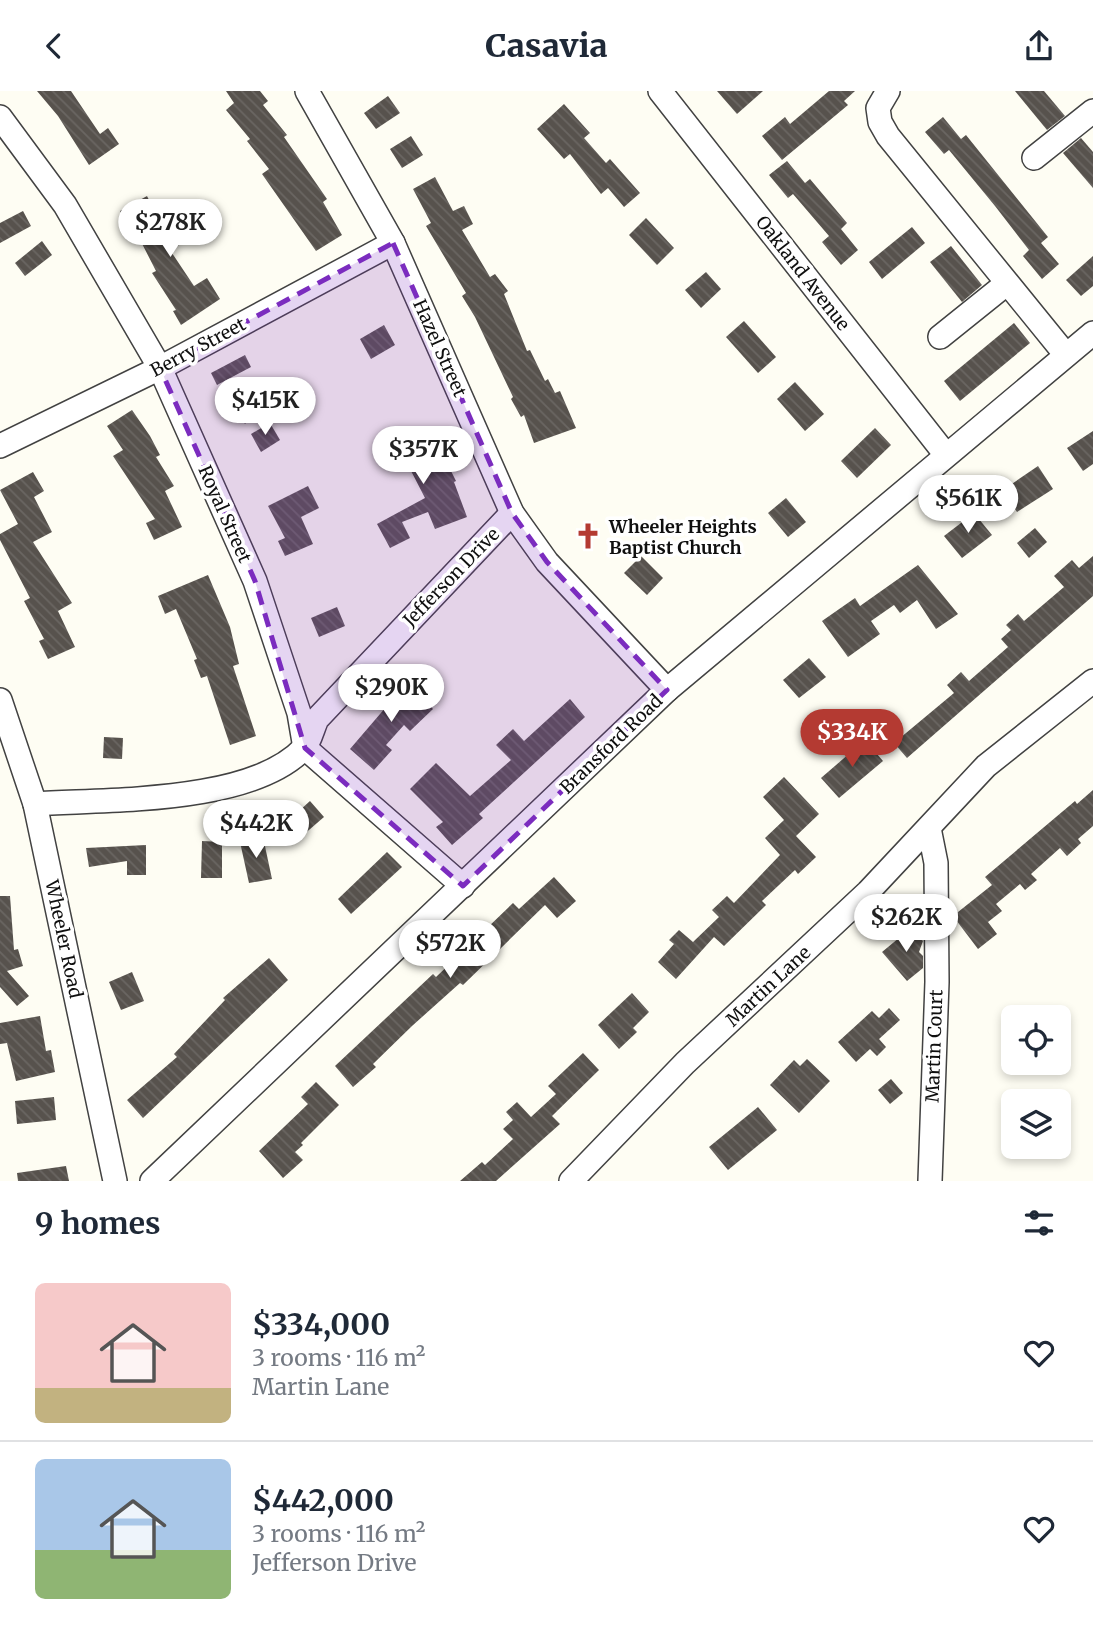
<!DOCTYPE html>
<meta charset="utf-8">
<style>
body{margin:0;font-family:Merriweather,serif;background:#f2f2f3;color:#1f2937;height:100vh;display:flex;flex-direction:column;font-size:26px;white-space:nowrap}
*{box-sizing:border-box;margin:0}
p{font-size:23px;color:#747a83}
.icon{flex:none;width:38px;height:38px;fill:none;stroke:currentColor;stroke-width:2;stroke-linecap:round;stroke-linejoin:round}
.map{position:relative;height:1090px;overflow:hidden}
.drawer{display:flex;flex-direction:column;background:#fff;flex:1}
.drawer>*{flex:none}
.buttons{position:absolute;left:1001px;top:914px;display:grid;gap:14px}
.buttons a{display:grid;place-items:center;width:70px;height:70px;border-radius:10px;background:#fff;box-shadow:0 4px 10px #0003;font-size:35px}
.price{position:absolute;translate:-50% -60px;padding:0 16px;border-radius:24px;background:#fff;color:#222;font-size:23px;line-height:46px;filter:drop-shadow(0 2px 4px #0008)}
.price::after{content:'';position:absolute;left:50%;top:42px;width:21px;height:16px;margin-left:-10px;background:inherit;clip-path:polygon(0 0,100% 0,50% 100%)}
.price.selected{background:#b43a32;color:#fff}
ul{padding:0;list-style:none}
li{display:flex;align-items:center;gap:21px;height:175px;padding:0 35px}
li+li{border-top:2px solid #e0e1e3}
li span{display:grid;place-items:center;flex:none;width:196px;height:140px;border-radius:10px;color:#555}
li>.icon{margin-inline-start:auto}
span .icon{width:84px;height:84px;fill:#fffc;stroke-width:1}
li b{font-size:30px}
h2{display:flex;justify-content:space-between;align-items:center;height:84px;padding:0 35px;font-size:30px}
header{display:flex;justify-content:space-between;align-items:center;height:91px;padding:0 35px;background:#fff;font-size:32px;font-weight:800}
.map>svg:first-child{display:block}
</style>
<header><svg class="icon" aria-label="back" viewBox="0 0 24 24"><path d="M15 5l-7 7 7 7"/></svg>Casavia<svg class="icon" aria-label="share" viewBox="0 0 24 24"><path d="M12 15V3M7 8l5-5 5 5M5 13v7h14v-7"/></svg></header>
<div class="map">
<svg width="1093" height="1090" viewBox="0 0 1093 1090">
<defs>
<pattern id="building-back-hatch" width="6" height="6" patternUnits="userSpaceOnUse" patternTransform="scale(1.75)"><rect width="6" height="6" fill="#57524d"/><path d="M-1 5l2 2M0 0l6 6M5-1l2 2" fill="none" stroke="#6a6662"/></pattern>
</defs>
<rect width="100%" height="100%" fill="#fefdf3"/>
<g fill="url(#building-back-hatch)">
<polygon points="37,0 71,0 100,43 108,37 119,53 89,74 58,25"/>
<polygon points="226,0 260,0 268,10 263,14 287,44 284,46 327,108 323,111 342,144 316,160 262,83 269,78 247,50 250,48 226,19 234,12"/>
<polygon points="717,0 763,0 737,23"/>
<polygon points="829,0 855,0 844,10 848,14 782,69 762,45 785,26 790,33"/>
<polygon points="1015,0 1044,0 1065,25 1047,39"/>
<polygon points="388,5 400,22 376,38 364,22"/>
<polygon points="564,13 590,42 584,47 606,72 610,68 640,102 624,116 608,97 601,103 570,63 564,68 537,38"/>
<polygon points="943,26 961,48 966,44 1048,146 1041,152 1059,173 1042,188 1023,165 1029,159 995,115 949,59 944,63 925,41"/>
<polygon points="411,45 423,64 402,77 390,58"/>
<polygon points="1081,47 1093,61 1093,97 1063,62"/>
<polygon points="787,70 805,92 810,88 847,132 841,138 858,159 841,174 822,151 829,145 793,103 788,107 769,84"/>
<polygon points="435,86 453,120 464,115 473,133 462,139 490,186 495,183 508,200 504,203 527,260 530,259 545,290 548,288 555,302 560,300 576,337 534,352 524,324 521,326 511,308 513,306 475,226 462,205 466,202 426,135 431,132 413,98"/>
<polygon points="147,105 166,142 197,126 204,140 170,159 194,195 207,187 220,208 181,234 173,220 176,219 152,182 156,180 133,135 129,138 120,120"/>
<polygon points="23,120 31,135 0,152 0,132"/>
<polygon points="646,127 674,157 657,174 629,144"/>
<polygon points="912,136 925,152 882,188 869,171"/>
<polygon points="42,150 52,164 25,185 15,172"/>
<polygon points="951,155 982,194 962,211 930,171"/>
<polygon points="1093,165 1093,195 1081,205 1066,189"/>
<polygon points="706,181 721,198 701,217 685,199"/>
<polygon points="744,230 776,266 758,282 726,246"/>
<polygon points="1014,232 1030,252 960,310 944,290"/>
<polygon points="384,234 395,254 371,268 360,248"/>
<polygon points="245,264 251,276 217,294 211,282"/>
<polygon points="795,291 824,323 805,340 777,308"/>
<polygon points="243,296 262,311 245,333 240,324 236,329 225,320"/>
<polygon points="132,319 150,345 160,364 156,366 174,395 165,400 182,436 154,449 146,432 155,428 113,365 123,359 107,335"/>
<polygon points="270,332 280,349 261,361 251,343"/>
<polygon points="875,337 891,354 857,387 841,370"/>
<polygon points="431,340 456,390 454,391 467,426 435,438 428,421 402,431 410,447 390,457 377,433 425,407 408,374 395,381 382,359 409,343 414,350"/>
<polygon points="1093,340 1093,373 1083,380 1067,357"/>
<polygon points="1038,375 1053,398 1017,421 1003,399"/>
<polygon points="33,381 44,400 34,406 52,441 33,451 72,512 58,520 75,556 48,568 39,550 44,548 24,510 30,507 0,449 0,443 18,433 0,399"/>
<polygon points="308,395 319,417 301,426 313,453 285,465 278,450 285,447 268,415"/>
<polygon points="786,407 806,431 788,446 768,422"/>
<polygon points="974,422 992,444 962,467 944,445"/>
<polygon points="1035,437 1047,451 1029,467 1017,452"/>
<polygon points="641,465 663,487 647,504 624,482"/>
<polygon points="1093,465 1093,505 907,667 894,652 954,602 947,594 961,581 969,590 1008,556 1001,548 1011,539 1006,534 1018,523 1024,530 1064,496 1054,485 1072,469 1079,477"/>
<polygon points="918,474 958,523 936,538 917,509 900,522 894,514 871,530 880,543 848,566 822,530 855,507 860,515"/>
<polygon points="208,484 230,536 239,573 233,575 256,645 230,654 207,585 201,587 194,569 197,568 176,518 165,523 158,505"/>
<polygon points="337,516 345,535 319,546 311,527"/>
<polygon points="809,567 826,586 799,607 783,589"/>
<polygon points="405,589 433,618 410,640 404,634 386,654 392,659 374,679 350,658 386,616 382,611"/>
<polygon points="570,608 585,626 479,723 483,727 452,754 436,736 443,731 410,698 436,672 470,705 511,669 496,654 513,638 524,650"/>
<polygon points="104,646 123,647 122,668 103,667"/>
<polygon points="865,649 883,670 839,707 821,687"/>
<polygon points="784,686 819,723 796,745 816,766 798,783 795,779 762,810 766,814 724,855 714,846 676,888 658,871 674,853 669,849 679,839 693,851 719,826 712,819 727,805 734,812 780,764 765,747 784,729 763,706"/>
<polygon points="1093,699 1093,735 1078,748 1081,752 1067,765 1060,757 1031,783 1037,789 1025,799 1020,793 996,813 1002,820 988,831 997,843 978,858 953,825 992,794 985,786 1075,710 1077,713"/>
<polygon points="310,710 324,726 302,745 289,729"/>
<polygon points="263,746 272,788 249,792 240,751"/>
<polygon points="202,750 222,751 222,787 201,787"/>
<polygon points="146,754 146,784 127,784 127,770 89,776 86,757"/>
<polygon points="387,761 402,776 351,823 338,808"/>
<polygon points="554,786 576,810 557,827 545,814 463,894 460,892 412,935 373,973 376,976 353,996 335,975 433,883 436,886 513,812 519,818"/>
<polygon points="0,805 10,805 14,859 18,858 23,875 7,880 29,905 17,915 0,896"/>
<polygon points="911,837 923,850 919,861 923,865 923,877 907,890 882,861"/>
<polygon points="269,867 288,889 143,1027 127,1009 177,966 174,963 225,909 223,907"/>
<polygon points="132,881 144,910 121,919 109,891"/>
<polygon points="632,902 649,921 633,937 637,941 619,958 598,934"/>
<polygon points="889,917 900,929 879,948 886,956 877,965 870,958 856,971 838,951 872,920 879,927"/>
<polygon points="40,925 46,960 51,959 55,981 16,990 7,952 0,953 0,932"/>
<polygon points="583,962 599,979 552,1025 560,1033 496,1090 460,1090 482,1071 485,1074 513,1048 503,1038 513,1029 506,1021 517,1011 531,1026 556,1003 548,995"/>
<polygon points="807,968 830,990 799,1022 770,994 794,969 800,975"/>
<polygon points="891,988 903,1002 890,1013 878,999"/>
<polygon points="316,991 339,1014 301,1052 303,1054 295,1061 303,1069 283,1087 259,1060 308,1013 301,1006"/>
<polygon points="54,1006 56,1029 17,1033 15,1010"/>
<polygon points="758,1016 777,1039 728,1079 709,1056"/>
<polygon points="66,1075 69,1090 18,1090 17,1082"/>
</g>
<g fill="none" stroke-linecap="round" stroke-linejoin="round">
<g stroke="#424242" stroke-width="26">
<g id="minor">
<polyline points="307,0 393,152 512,422 547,471 667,599"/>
<polyline points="660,0 946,364"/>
<polyline points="888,0 878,17 880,31 888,45 1066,264"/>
<polyline points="0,26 65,114 160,277 255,490 299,622 305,657 463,795"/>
<polyline points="1034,67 1093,20"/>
<polyline points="940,246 1006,193"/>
<polyline points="0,355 160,277 393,152"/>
<polyline points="0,609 35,713 115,1090"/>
<path d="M35,713C109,708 251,713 304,657C310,651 313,636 317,628L512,422"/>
<polyline points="929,737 936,772 937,891 930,1090"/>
<polyline points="152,1090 667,599 1093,242"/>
<polyline points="571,1090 685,972 868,801 986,675 1093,590"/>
</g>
</g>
<use href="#minor" stroke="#fff" stroke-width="23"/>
</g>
<path fill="#7b2cbf" fill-opacity="0.2" stroke="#7b2cbf" stroke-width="5" stroke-dasharray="14 9" stroke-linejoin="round" d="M393,152L512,422L547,471L667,599L463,795L305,657L255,490L160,277Z"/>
<defs>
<g id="church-bare" transform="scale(2.1)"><path d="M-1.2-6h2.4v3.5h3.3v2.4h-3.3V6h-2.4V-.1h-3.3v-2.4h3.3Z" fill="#b43a32" stroke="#fff" stroke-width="2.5" paint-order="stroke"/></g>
</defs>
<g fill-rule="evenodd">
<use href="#church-bare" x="588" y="445"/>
</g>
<g text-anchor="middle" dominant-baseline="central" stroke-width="7" stroke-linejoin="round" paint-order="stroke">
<g font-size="18" fill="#0f0f0f" stroke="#fff">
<text transform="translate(803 182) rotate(52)">Oakland Avenue</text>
<text transform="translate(198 256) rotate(-28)">Berry Street</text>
<text transform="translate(440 257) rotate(66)">Hazel Street</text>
<text transform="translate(225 423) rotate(66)">Royal Street</text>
<text transform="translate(451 486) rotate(-46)">Jefferson Drive</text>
<text transform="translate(611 653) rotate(-44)">Bransford Road</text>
<text transform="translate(64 848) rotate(78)">Wheeler Road</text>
<text transform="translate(768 895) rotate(-43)">Martin Lane</text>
<text transform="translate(934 955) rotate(-88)">Martin Court</text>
</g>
<g font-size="18" font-weight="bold" fill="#0f0f0f" stroke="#fff" text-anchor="start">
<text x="609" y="435">Wheeler Heights<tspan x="609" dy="21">Baptist Church</tspan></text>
</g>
</g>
</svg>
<div class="buttons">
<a><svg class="icon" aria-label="locate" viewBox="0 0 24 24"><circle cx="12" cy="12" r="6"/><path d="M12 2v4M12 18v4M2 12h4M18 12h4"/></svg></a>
<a><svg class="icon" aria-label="layers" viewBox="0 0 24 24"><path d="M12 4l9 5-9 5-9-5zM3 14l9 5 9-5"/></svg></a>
</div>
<b class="price" style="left:170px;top:168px">$278K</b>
<b class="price" style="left:265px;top:346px">$415K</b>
<b class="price" style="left:423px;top:395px">$357K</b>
<b class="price" style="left:968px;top:444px">$561K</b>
<b class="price" style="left:391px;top:633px">$290K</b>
<b class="price selected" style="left:852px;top:678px">$334K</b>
<b class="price" style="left:256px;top:769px">$442K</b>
<b class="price" style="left:906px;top:863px">$262K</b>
<b class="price" style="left:450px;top:889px">$572K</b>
</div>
<section class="drawer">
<h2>9 homes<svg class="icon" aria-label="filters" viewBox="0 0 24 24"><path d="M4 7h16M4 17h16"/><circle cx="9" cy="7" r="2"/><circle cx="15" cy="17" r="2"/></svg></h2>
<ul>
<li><span style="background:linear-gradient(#f6c9c9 75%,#c2b280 0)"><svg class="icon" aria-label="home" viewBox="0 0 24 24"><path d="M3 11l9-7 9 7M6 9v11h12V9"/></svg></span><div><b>$334,000</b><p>3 rooms · 116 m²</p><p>Martin Lane</p></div><svg class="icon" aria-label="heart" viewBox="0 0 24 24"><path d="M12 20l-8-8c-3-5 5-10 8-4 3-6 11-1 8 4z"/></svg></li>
<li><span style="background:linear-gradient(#a9c7e8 65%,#8fb573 0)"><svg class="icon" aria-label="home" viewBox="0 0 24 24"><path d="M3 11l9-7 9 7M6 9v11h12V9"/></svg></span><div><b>$442,000</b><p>3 rooms · 116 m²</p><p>Jefferson Drive</p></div><svg class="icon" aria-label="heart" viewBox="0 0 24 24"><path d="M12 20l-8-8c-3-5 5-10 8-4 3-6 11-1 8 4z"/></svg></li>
</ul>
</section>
